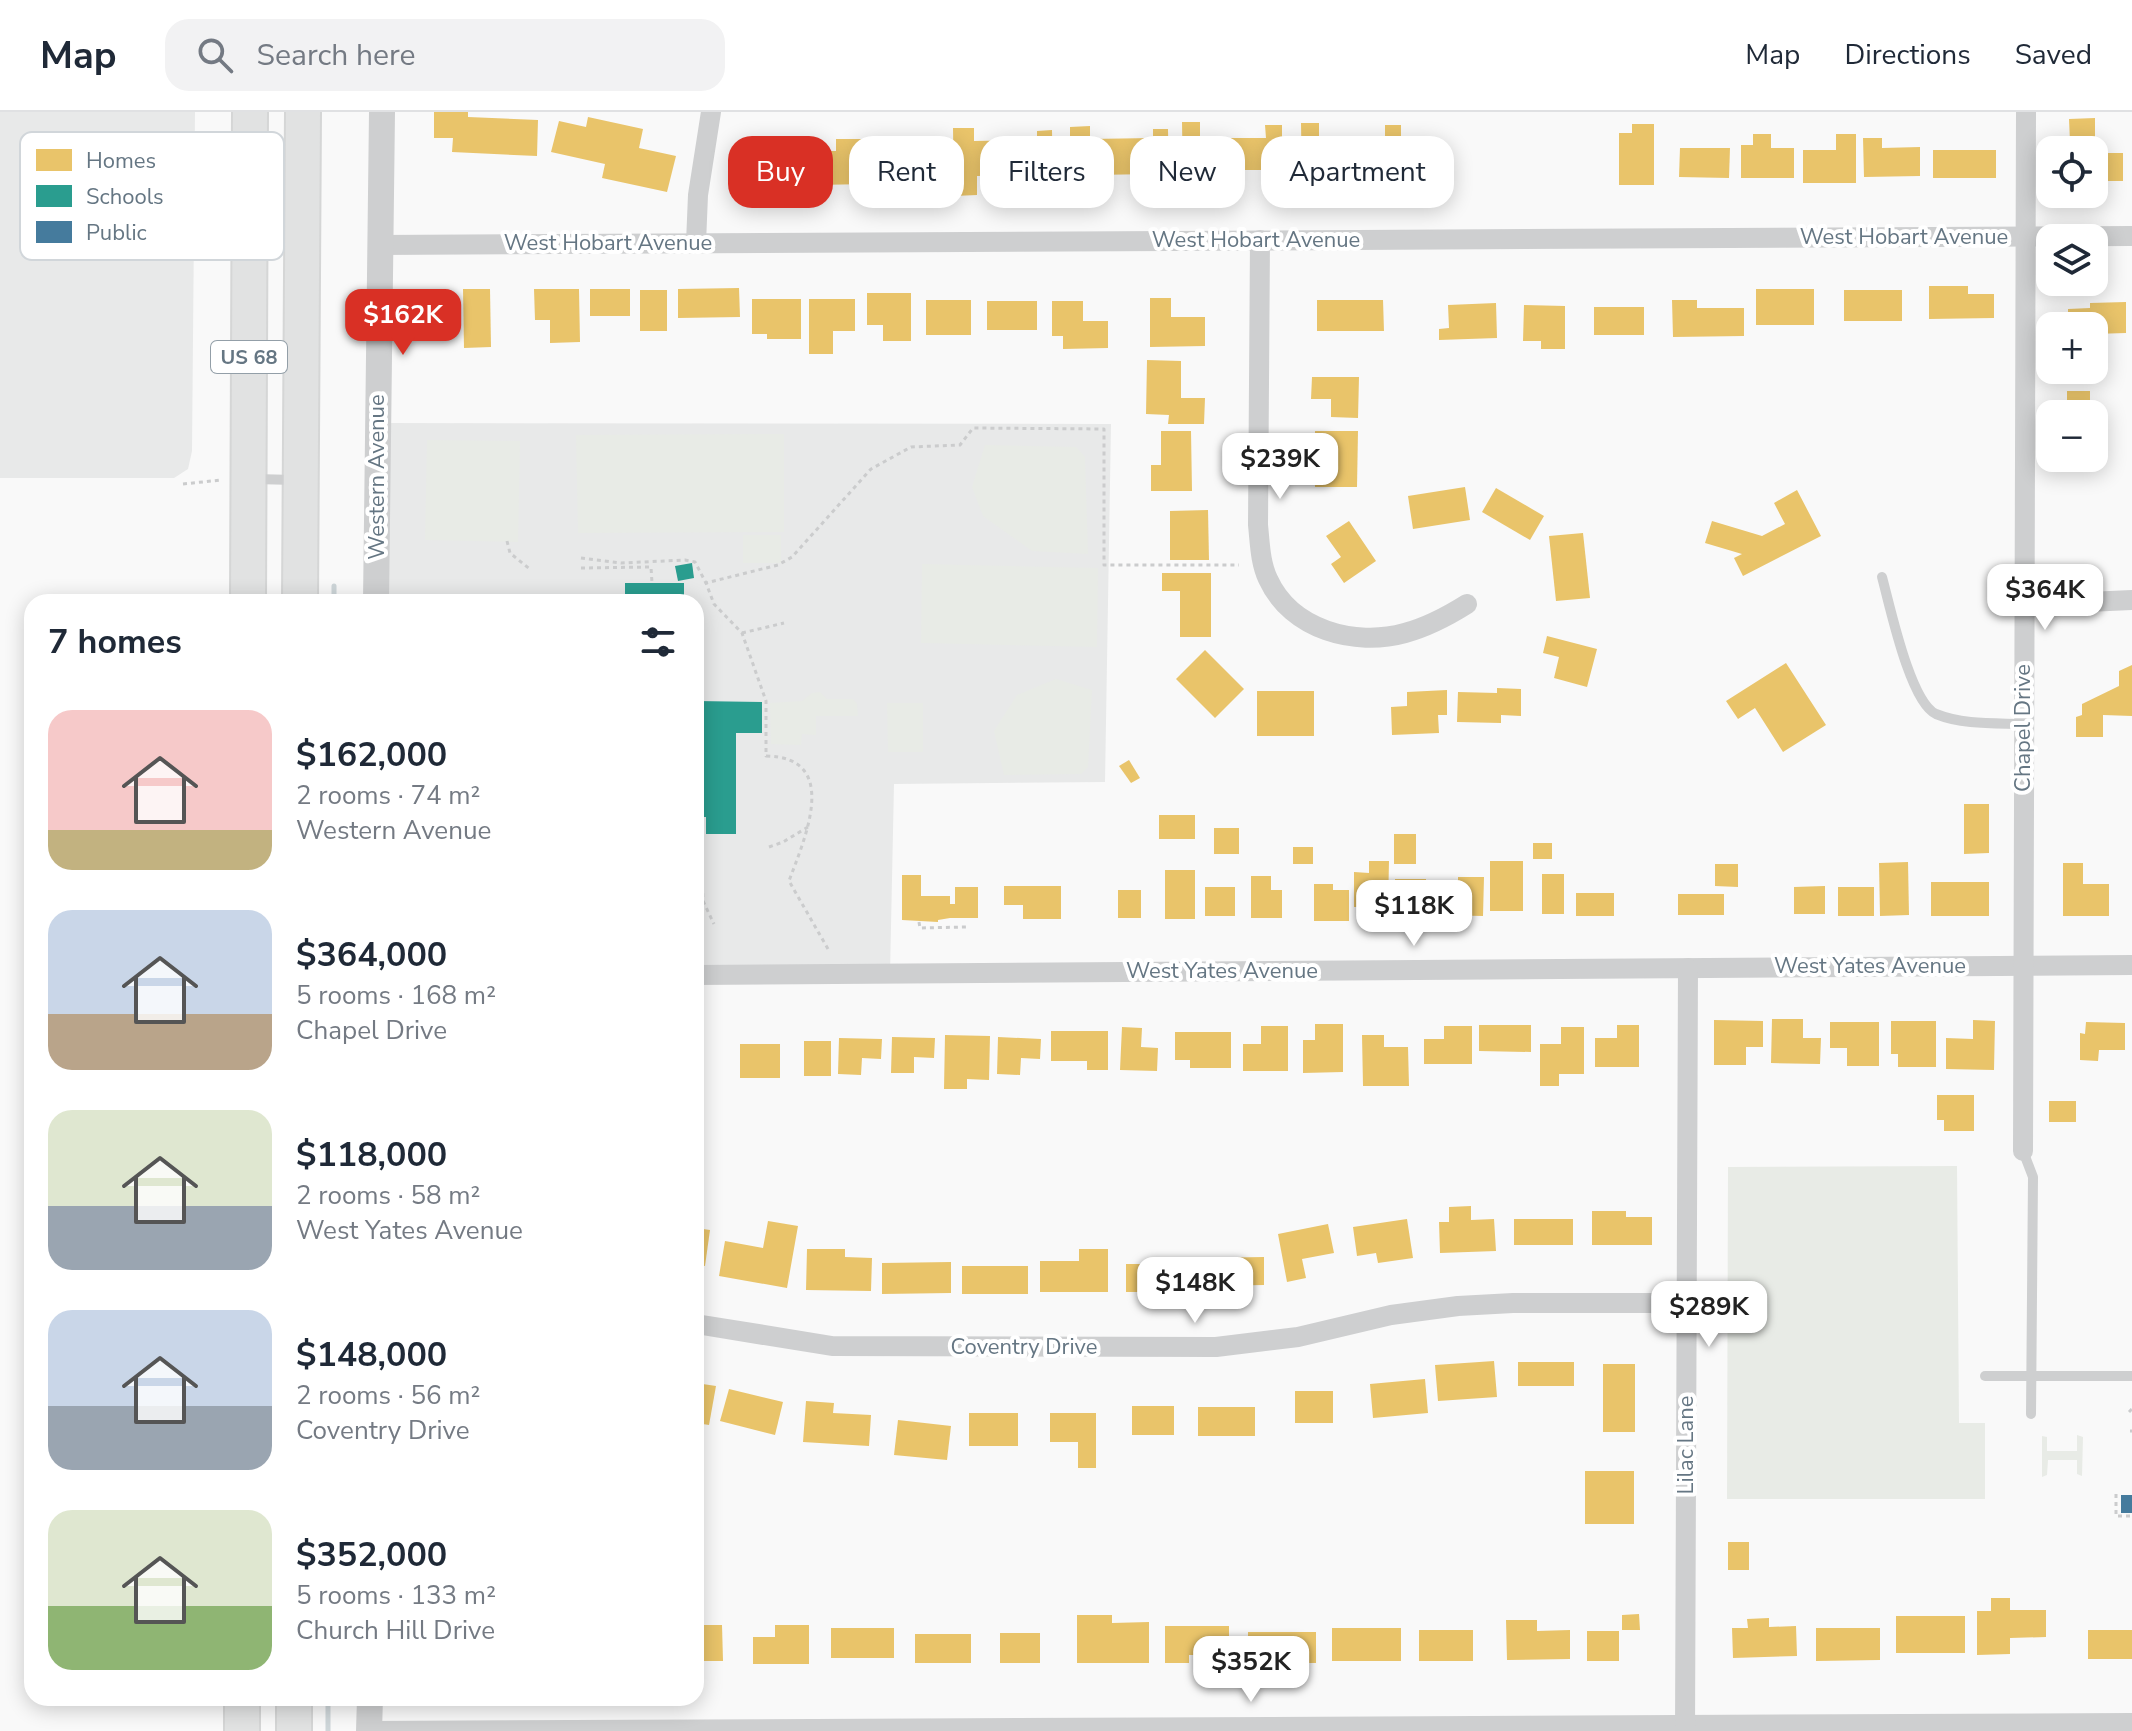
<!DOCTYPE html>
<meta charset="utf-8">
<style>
body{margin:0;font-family:"Nunito Sans",sans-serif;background:#f2f2f3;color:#1f2937;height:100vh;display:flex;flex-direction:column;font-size:30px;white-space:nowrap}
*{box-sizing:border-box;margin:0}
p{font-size:26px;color:#747a83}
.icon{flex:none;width:44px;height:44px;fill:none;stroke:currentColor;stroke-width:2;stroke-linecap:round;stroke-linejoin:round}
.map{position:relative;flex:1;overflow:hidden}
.sheet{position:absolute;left:24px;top:482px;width:680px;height:1112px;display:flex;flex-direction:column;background:#fff;border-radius:24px;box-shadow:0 4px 20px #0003}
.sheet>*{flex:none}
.hud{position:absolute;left:728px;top:24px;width:760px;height:72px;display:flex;gap:16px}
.tools{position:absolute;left:2036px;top:24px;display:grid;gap:16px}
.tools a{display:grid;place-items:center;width:72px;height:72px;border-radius:16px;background:#fff;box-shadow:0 4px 20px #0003;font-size:40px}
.price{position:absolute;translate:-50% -68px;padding:0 18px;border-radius:16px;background:#fff;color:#222;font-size:26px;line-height:52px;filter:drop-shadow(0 2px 4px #0008)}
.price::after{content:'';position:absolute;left:50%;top:48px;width:24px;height:18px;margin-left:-12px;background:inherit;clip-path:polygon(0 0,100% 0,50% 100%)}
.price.on{background:#d93025;color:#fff}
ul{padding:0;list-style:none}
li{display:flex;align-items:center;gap:24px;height:200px;padding:0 24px}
li span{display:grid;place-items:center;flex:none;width:224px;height:160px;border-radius:24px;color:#555}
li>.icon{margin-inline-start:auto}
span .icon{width:96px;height:96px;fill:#fffc;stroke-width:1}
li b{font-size:34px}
h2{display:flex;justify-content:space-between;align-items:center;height:96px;padding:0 24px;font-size:34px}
.pill{padding:0 28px;border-radius:24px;background:#fff;box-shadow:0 4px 20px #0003;font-size:28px;line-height:72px}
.pill.on{background:#d93025;color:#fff}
header{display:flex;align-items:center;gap:48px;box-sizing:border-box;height:112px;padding:0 40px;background:#fff;border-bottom:2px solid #e0e1e3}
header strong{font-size:38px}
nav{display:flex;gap:44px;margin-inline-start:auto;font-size:28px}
.search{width:560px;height:72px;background:#f2f2f3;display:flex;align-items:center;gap:20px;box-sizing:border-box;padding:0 28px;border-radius:24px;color:#747a83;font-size:30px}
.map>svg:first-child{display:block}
</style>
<header>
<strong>Map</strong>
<div class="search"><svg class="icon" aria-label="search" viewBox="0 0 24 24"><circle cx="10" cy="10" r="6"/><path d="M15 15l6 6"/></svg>Search here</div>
<nav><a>Map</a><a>Directions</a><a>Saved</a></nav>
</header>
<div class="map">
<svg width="2132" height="1619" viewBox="0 0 2132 1619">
<rect width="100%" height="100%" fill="#f9f9f9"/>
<g fill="#e8e9e9">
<polygon points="0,0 195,0 192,339 188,357 174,366 0,366"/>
<polygon points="377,311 1111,312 1105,670 894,672 890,862 696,863 696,490 376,490"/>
</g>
<g fill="#e8ebe6">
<polygon points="784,322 784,420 578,421 576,323"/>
<polygon points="427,328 520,329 518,430 425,428"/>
<polygon points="985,333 1076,335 1085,345 1088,442 1032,439 983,404 972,375"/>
<rect x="743" y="423" width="38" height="28"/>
<polygon points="922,452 1098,456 1097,535 921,531"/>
<polygon points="1056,567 1092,578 1088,655 1081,662 1004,663 994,619 1017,583"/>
<polygon points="820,580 827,587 853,587 857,592 858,604 816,604 816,623 802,622 801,633 771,632 770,591 802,589 812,581"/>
<polygon points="887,591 923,591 923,640 888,640"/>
<polygon points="1957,1054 1959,1311 1985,1311 1985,1387 1727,1387 1728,1055"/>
<polygon points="2077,1323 2083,1325 2082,1364 2077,1362 2077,1348 2048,1348 2047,1363 2042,1365 2042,1324 2047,1325 2047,1339 2077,1339"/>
</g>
<g fill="#e9c46a">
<polygon points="434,0 468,0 468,5 538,8 537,44 452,40 453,26 434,26"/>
<polygon points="588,5 643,17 639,36 676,44 667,80 602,66 605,52 551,40 559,9 586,15"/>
<polygon points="2095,6 2095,30 2083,30 2083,38 2054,38 2054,30 2070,30 2069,7"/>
<polygon points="1182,10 1200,10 1200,26 1266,26 1265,13 1282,13 1282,72 1267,72 1267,58 1201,58 1201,72 1183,72"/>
<polygon points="1301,11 1319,11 1319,27 1385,26 1385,13 1401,13 1401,72 1387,72 1386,58 1321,58 1321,72 1302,72"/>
<polygon points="1632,12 1654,12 1654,73 1619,73 1619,21 1632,21"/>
<polygon points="1090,14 1090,27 1153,26 1153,17 1168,17 1169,76 1154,76 1154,62 1093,63 1093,82 1070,82 1070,15"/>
<polygon points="953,16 974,16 974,29 1037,28 1037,19 1052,18 1053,77 1038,78 1038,63 977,64 977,83 954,84"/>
<polygon points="1753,22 1771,22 1771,36 1794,36 1794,66 1741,66 1741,33 1753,33"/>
<polygon points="1836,22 1856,22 1856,71 1803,71 1803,38 1836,38"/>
<polygon points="749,25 778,25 778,39 836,39 836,27 867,27 868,38 890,37 890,26 922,26 922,68 869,69 869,72 758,74 758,66 749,66"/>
<polygon points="1863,26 1882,26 1882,36 1920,35 1920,64 1864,65"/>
<polygon points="1680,36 1730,36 1729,66 1679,65"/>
<rect x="1933" y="38" width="63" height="28"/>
<rect x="2094" y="41" width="29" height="28"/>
<polygon points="1929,174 1968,174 1968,182 1994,182 1994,206 1929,207"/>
<polygon points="739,176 740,205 678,206 678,177"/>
<polygon points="463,177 490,177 491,235 464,236"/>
<polygon points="534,177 579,177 580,230 550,231 550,208 535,208"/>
<rect x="590" y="177" width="40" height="27"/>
<rect x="1756" y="177" width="58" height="36"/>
<rect x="640" y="178" width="27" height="41"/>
<rect x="1844" y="178" width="58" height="31"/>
<polygon points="867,181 911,181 911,229 883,229 883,213 867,213"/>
<polygon points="1150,186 1171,186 1171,205 1205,205 1205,234 1150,235"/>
<polygon points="752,187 801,187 801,227 767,227 767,222 752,222"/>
<polygon points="809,187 855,187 855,219 833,219 833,242 809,242"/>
<rect x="926" y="188" width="45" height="35"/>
<polygon points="1317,188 1383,188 1384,219 1317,219"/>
<polygon points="1672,188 1697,188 1697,196 1744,196 1744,224 1673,225"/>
<rect x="987" y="189" width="50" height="29"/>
<polygon points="1052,189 1083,189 1083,209 1108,209 1108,236 1063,237 1063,224 1052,224"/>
<polygon points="2126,190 2126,221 2094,222 2094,214 2068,214 2068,197 2090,196 2090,191"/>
<polygon points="1496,191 1497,226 1439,228 1439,217 1449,216 1448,193"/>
<polygon points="1524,193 1565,194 1565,237 1541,237 1541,229 1523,229"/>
<rect x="1594" y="195" width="50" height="28"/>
<polygon points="1147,248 1181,249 1181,286 1205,286 1204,312 1168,312 1169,303 1146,302"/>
<polygon points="1312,265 1359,265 1358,306 1331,305 1331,287 1311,287"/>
<rect x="2067" y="279" width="23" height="15"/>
<polygon points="1161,319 1191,319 1192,379 1151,379 1151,353 1161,353"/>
<polygon points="1315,319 1358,319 1357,375 1315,375"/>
<rect x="2094" y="319" width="10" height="23"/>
<rect x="2077" y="346" width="17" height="12"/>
<polygon points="1465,375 1470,408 1413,417 1408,384"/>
<polygon points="1496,376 1544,404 1530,428 1482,400"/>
<polygon points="1797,378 1821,424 1743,464 1734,446 1742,442 1705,431 1712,409 1762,424 1785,412 1774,391"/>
<polygon points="1208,398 1209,448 1170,448 1170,399"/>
<polygon points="1349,409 1376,449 1344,471 1331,452 1341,445 1326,424"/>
<polygon points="1583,421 1590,486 1556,489 1549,424"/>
<polygon points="1162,461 1211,461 1211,525 1180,525 1180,479 1162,479"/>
<polygon points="1547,524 1597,537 1587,575 1554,566 1559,545 1543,541"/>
<polygon points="1205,538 1244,577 1215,606 1176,567"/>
<polygon points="1786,551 1826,613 1783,640 1755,596 1738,607 1726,589"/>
<polygon points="2132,553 2132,604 2103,603 2103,625 2076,625 2076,605 2082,603 2082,592 2119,574 2119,559"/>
<polygon points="1497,576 1521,577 1521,604 1501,603 1501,611 1457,610 1458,580 1497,581"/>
<polygon points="1447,578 1447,603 1438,603 1439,621 1392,623 1391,595 1407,594 1407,580"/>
<rect x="1257" y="579" width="57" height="45"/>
<polygon points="1129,648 1140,666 1131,671 1119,654"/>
<polygon points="1964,692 1989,692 1989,741 1964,742"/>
<rect x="1159" y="703" width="36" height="24"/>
<rect x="1214" y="716" width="25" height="26"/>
<rect x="1394" y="722" width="22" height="30"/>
<rect x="1533" y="731" width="19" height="16"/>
<rect x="1293" y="735" width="20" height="17"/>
<polygon points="1369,749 1389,749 1388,795 1354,795 1354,760 1369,761"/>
<rect x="1490" y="749" width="33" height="50"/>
<polygon points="1908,750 1909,803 1880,804 1879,751"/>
<polygon points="2063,751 2083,751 2083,772 2109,772 2109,804 2063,804"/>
<polygon points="1715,752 1738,752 1738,775 1715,774"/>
<rect x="1165" y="758" width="30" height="49"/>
<rect x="1542" y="762" width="22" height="40"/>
<polygon points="902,763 921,763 921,784 950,784 950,792 955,792 955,775 978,775 978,806 950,806 938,808 938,810 902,808"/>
<polygon points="1251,764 1271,764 1271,778 1282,778 1282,806 1251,806"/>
<polygon points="1458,765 1484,765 1483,804 1436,803 1437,784 1458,784"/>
<polygon points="1395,767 1426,767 1426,789 1418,789 1418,805 1395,805"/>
<rect x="1931" y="770" width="58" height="34"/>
<polygon points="1314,772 1333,772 1333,778 1349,778 1349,809 1314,809"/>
<polygon points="1004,774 1061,774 1061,807 1023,807 1023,793 1004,793"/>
<polygon points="1825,774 1825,802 1794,802 1794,775"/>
<rect x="1205" y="775" width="30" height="29"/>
<rect x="1838" y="775" width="36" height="29"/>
<rect x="1118" y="778" width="23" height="28"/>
<rect x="1576" y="781" width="38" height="23"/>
<rect x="1678" y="782" width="46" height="21"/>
<polygon points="1772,907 1803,907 1803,926 1821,926 1820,952 1771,951"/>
<polygon points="1714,908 1763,909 1763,935 1746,935 1746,953 1714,953"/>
<polygon points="1973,908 1995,909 1994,958 1946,957 1946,926 1973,927"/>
<polygon points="1891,909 1936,909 1936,955 1898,955 1898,942 1891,942"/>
<polygon points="1830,910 1879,910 1879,954 1847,954 1847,936 1830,936"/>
<polygon points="2086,910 2125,911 2125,938 2099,938 2098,949 2080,948 2080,921 2085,922"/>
<polygon points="1315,912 1343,912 1343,960 1303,961 1303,928 1315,928"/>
<polygon points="1479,913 1531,913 1531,940 1479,939"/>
<polygon points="1617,913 1639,913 1639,955 1595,955 1595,926 1617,926"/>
<polygon points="1261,914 1288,914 1288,959 1243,959 1243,932 1261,932"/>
<polygon points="1444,914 1472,914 1472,952 1424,952 1424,927 1444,927"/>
<polygon points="1122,915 1142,916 1141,935 1158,936 1157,959 1120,958"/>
<polygon points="1561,915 1584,915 1584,962 1559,962 1559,974 1540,974 1540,932 1561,932"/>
<polygon points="1051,919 1108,919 1108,958 1087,958 1087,949 1051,949"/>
<polygon points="1175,920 1231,920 1231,956 1190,956 1190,948 1175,948"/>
<polygon points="945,923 990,924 989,968 967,967 967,977 944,977"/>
<polygon points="1362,923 1384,923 1384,935 1408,935 1409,974 1363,974"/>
<polygon points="892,925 935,926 934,946 914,945 914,961 891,961"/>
<polygon points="998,925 1041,927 1040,947 1021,946 1020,963 997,962"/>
<polygon points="839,926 882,927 881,947 862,946 861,963 838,962"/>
<rect x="804" y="929" width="27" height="35"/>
<rect x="740" y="932" width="40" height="34"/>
<polygon points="1937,983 1974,983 1974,1019 1944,1019 1944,1008 1937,1008"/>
<rect x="2049" y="989" width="27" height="21"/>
<polygon points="1471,1094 1471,1108 1494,1107 1496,1139 1440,1141 1439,1110 1449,1110 1449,1095"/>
<polygon points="1592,1099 1626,1099 1626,1105 1652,1105 1652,1133 1592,1133"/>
<polygon points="1407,1107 1413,1146 1378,1151 1376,1141 1357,1144 1353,1115"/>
<rect x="1514" y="1107" width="59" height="26"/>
<polygon points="768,1109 798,1114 787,1176 719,1164 725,1129 763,1136"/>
<polygon points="1328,1112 1334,1141 1302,1147 1306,1166 1287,1170 1278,1122"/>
<polygon points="696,1116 710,1118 705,1154 696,1153"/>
<polygon points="807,1137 845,1137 845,1145 872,1146 871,1179 806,1178"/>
<polygon points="1079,1137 1108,1137 1108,1180 1040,1180 1040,1149 1079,1149"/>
<polygon points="1264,1145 1264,1173 1207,1174 1206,1146"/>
<polygon points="951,1150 951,1181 882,1182 882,1151"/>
<rect x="1126" y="1152" width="60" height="28"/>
<rect x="962" y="1154" width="66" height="28"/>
<polygon points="1494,1249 1497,1285 1438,1289 1435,1253"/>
<rect x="1518" y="1250" width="56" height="24"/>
<rect x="1603" y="1252" width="32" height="68"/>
<polygon points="1425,1267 1428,1301 1373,1306 1370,1272"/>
<polygon points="696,1271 716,1274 709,1313 696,1311"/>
<polygon points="729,1277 783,1290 775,1323 720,1309"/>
<rect x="1295" y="1279" width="38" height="32"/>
<polygon points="806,1289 834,1291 833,1301 871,1303 869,1334 803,1330"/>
<rect x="1132" y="1294" width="42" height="29"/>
<rect x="1198" y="1295" width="57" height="29"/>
<rect x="969" y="1301" width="49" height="33"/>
<polygon points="1050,1301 1096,1301 1096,1356 1078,1356 1078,1330 1050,1330"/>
<polygon points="898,1308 951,1314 947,1348 894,1343"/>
<rect x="1585" y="1359" width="49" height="53"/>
<rect x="1728" y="1430" width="21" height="28"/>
<polygon points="1991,1486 2010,1486 2010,1498 2046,1498 2046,1525 2010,1526 2010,1542 1977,1543 1977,1499 1991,1499"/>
<polygon points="1639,1502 1640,1518 1622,1518 1622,1503"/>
<polygon points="1077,1503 1112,1503 1112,1511 1149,1510 1149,1551 1077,1551"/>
<rect x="1896" y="1504" width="69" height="37"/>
<polygon points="1769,1506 1769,1515 1796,1514 1797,1544 1733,1546 1732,1516 1748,1516 1747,1507"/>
<polygon points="1506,1508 1537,1508 1537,1519 1570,1518 1570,1547 1507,1548"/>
<polygon points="696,1513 722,1513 723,1549 696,1549"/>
<polygon points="775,1513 809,1513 809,1552 753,1552 753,1525 775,1525"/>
<polygon points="1165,1514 1229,1514 1229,1543 1189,1543 1189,1551 1165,1551"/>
<rect x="831" y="1516" width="63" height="30"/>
<rect x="1332" y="1516" width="69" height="33"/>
<polygon points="1816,1516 1880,1516 1880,1548 1816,1549"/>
<rect x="1419" y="1518" width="54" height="31"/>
<rect x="2088" y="1518" width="44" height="29"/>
<rect x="1587" y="1519" width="32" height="30"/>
<rect x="1248" y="1520" width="68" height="31"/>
<rect x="1000" y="1521" width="40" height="30"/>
<rect x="915" y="1522" width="56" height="29"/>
</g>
<g fill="#2a9d8f">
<polygon points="692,451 694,466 678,469 675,454"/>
<rect x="625" y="471" width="59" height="19"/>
<polygon points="696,589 762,590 762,621 736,621 736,722 706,722 706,705 696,705"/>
</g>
<rect fill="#457b9d" x="2121" y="1383" width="11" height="18"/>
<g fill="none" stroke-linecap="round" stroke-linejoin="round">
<g stroke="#ced6d9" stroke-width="5">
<polyline points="334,490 334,474"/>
<polyline points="328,1619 328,1586"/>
</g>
<g stroke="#d5d6d6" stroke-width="38">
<g id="trunk">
<polyline points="248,490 250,0"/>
<polyline points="300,490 303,0"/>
<polyline points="242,1619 242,1586"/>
<polyline points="294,1619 294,1586"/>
</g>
</g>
<g stroke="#cbcccd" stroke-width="3" stroke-dasharray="4 4" stroke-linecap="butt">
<polyline points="183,372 221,368"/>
<polyline points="507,429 510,441 531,458"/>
<polyline points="581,446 621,451 685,448 695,450 706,471"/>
<polyline points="581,456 651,455 652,471"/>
<polyline points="742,521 784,511"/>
<polyline points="702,735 702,739"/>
<polyline points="769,735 783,730 808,715"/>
<polyline points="702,765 703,789 714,812"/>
<polyline points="919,810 920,816 967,815"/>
<path d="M828,837L789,769C804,728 842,645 766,644V589L742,521L714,492L706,471L778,453L792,445L871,357L911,335L960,333L973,316L1104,317V453H1239"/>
<polyline points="2129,1300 2132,1297"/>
<polyline points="2130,1319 2132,1319"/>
<polyline points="2116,1382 2116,1404 2132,1404"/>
</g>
<g stroke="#cecfd0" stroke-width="10">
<polyline points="255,367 295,368"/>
<path d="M1882,465C1890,494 1910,590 1936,602C1963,613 1995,611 2023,612"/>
<polyline points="2023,1039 2033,1065 2031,1302"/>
<polyline points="1985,1264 2132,1264"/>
</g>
<g stroke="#cecfd0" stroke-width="20">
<path d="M1260,128L1258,413C1260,431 1260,450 1268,467C1291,518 1355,535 1405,521C1427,515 1448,504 1467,492"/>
<polyline points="696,131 698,83 711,0"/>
<polyline points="379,133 2132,124"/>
<polyline points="2023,493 2132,488"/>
<polyline points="696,863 2132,853"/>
<polyline points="2023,1039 2026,0"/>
<polyline points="696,1212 832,1234 1216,1235 1298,1225 1391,1203 1458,1194 1513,1191 1687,1191"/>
<polyline points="369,1619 2132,1611"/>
<polyline points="1685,1619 1688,856"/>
</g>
<g stroke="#cecfd0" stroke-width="26">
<polyline points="376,490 382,0"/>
<polyline points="369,1619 370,1586"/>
</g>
<use href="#trunk" stroke="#e1e2e2" stroke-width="34"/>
</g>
<g text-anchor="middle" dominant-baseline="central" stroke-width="8" stroke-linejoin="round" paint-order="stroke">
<rect fill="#fff" stroke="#939fa8" stroke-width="2" x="211" y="229" width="76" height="32" rx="6"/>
<g font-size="20" font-weight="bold" fill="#657683">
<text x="249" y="245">US 68</text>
</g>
<g font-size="22" fill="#657683" stroke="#fff">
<text x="1904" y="125">West Hobart Avenue</text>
<text x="1256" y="128">West Hobart Avenue</text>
<text x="608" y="131">West Hobart Avenue</text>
<text transform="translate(377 365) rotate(-90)">Western Avenue</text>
<text transform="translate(2023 616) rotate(-90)">Chapel Drive</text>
<text x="1870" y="854">West Yates Avenue</text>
<text x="1222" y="859">West Yates Avenue</text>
<text x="1024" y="1235">Coventry Drive</text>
<text transform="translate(1686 1333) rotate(-90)">Lilac Lane</text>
</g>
</g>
<rect x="20" y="20" width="264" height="128" rx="12" fill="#fff" stroke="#d1d6da" stroke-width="2"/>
<rect x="36" y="37" width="36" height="22" fill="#e9c46a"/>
<rect x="36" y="73" width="36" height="22" fill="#2a9d8f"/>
<rect x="36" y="109" width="36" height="22" fill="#457b9d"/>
<g font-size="22" fill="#657683">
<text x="86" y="56">Homes</text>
<text x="86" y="92">Schools</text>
<text x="86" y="128">Public</text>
</g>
</svg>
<div class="tools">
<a><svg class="icon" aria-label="locate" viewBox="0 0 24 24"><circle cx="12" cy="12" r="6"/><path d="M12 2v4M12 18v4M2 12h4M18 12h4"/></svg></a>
<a><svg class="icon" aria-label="layers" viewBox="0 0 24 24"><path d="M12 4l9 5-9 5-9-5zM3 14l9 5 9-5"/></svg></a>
<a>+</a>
<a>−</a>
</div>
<b class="price on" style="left:403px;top:245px">$162K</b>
<b class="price" style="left:1280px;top:389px">$239K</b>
<b class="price" style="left:2045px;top:520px">$364K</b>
<b class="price" style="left:1414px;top:836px">$118K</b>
<b class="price" style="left:1195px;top:1213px">$148K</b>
<b class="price" style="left:1709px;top:1237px">$289K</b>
<b class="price" style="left:1251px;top:1592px">$352K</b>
<div class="hud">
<a class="pill on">Buy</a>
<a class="pill">Rent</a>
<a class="pill">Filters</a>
<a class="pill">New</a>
<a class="pill">Apartment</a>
</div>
<section class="sheet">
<h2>7 homes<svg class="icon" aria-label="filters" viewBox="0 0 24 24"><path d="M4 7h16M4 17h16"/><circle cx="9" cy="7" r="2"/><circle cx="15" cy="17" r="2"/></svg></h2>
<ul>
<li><span style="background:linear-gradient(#f6c9c9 75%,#c2b280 0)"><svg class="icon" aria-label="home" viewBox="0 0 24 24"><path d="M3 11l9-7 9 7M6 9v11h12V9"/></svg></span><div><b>$162,000</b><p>2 rooms · 74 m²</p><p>Western Avenue</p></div></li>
<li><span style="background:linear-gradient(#c9d6e8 65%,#b9a48a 0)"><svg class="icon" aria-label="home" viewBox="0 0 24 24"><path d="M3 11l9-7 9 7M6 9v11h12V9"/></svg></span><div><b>$364,000</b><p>5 rooms · 168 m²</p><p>Chapel Drive</p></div></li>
<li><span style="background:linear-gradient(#dfe7d0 60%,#9aa5b1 0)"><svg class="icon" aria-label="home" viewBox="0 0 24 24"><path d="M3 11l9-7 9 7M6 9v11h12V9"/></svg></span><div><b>$118,000</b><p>2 rooms · 58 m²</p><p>West Yates Avenue</p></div></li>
<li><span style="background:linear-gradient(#c9d6e8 60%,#9aa5b1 0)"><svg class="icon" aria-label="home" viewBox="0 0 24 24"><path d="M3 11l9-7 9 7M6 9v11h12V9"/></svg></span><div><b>$148,000</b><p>2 rooms · 56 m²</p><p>Coventry Drive</p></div></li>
<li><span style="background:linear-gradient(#dfe7d0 60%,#8fb573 0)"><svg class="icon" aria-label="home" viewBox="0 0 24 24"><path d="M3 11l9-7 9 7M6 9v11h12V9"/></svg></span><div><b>$352,000</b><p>5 rooms · 133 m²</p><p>Church Hill Drive</p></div></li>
</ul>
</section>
</div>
